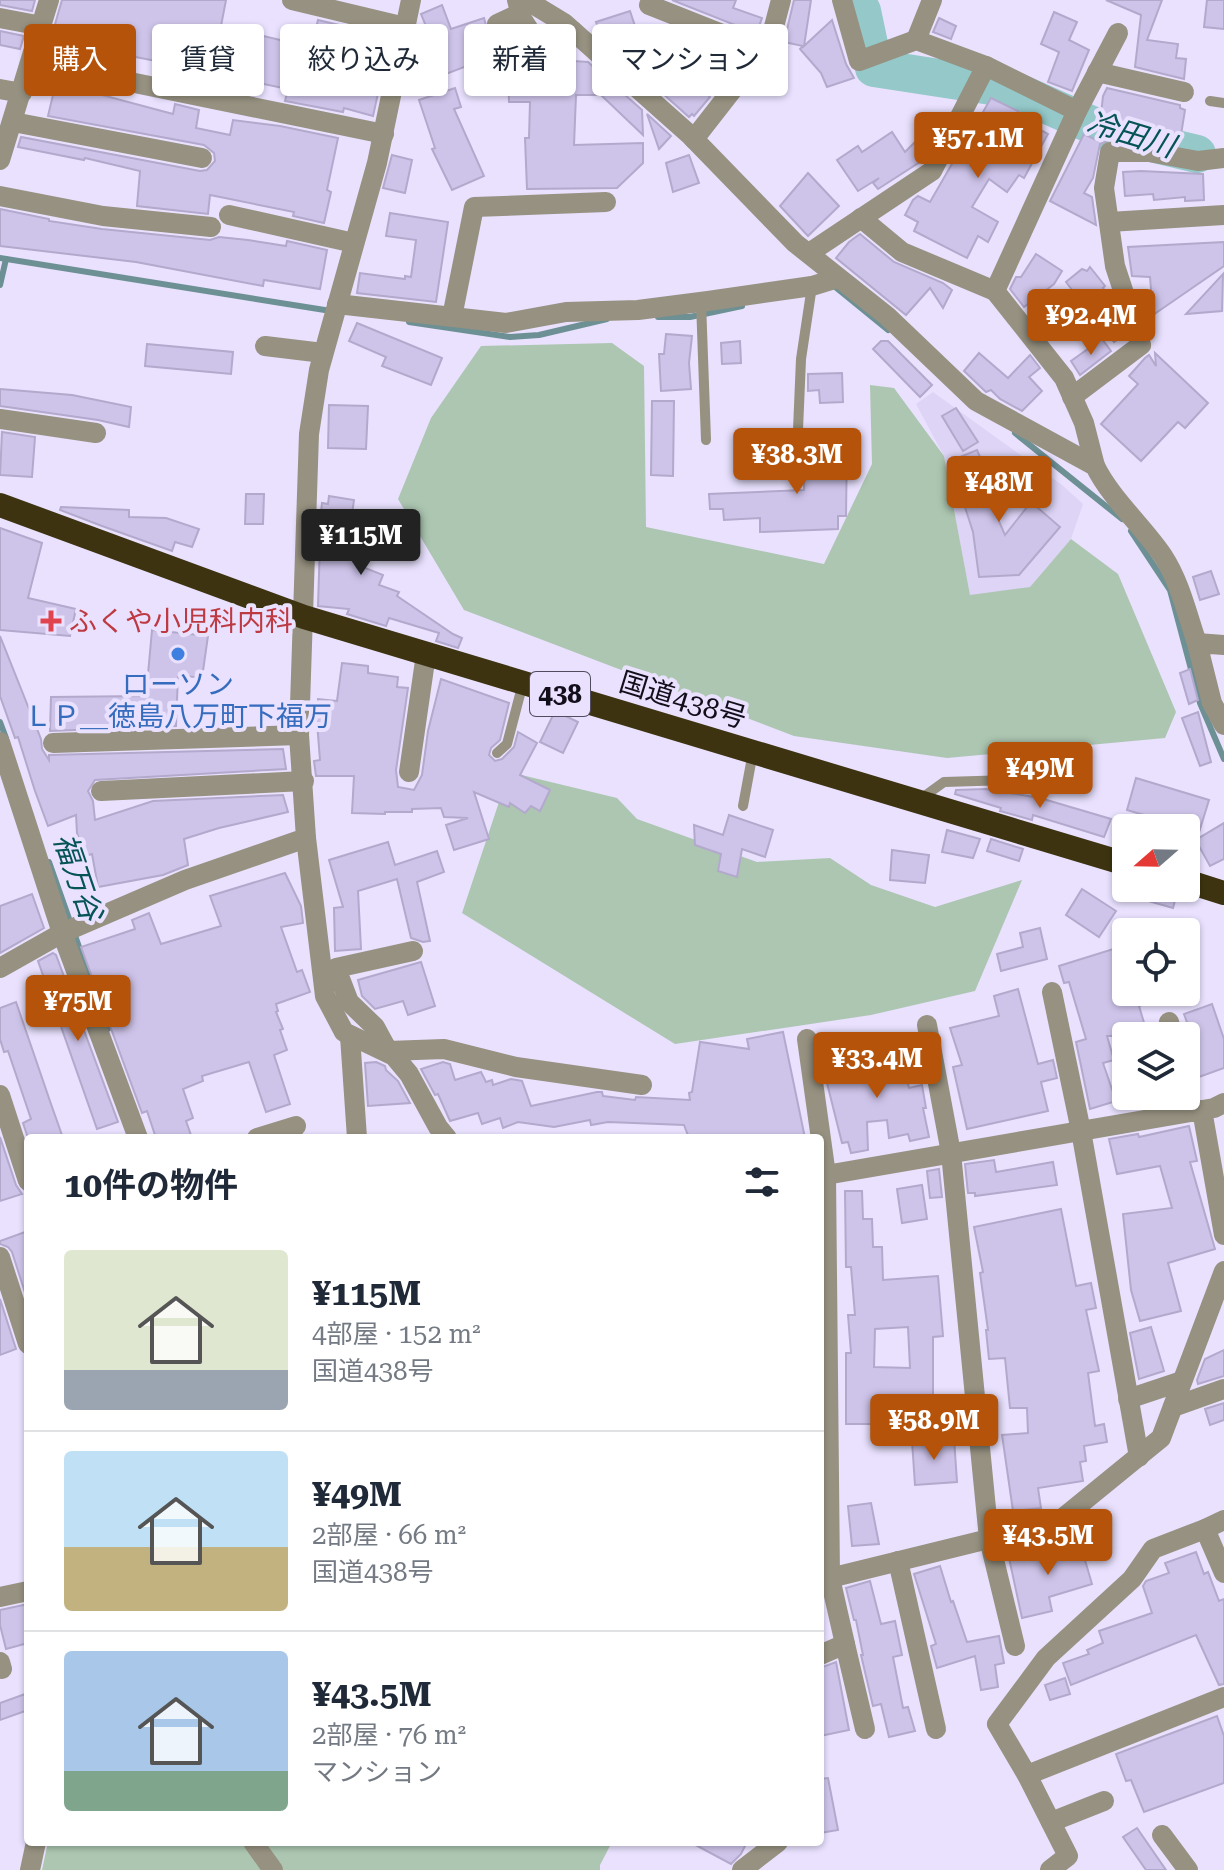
<!DOCTYPE html>
<html lang="ja">
<meta charset="utf-8">
<style>
body{margin:0;font-family:"Roboto Serif","Noto Sans JP",serif;background:#f6f6f7;color:#1f2937;height:100vh;display:flex;flex-direction:column;font-size:30px;white-space:nowrap}
*{box-sizing:border-box;margin:0}
p{font-size:26px;color:#747a83}
.icon{flex:none;width:44px;height:44px;fill:none;stroke:currentColor;stroke-width:2;stroke-linecap:round;stroke-linejoin:round}
.map{position:relative;flex:1;overflow:hidden}
.panel{position:absolute;left:24px;top:1134px;width:800px;height:712px;display:flex;flex-direction:column;background:#fff;border-radius:8px;box-shadow:0 2px 6px #0004}
.panel>*{flex:none}
.guide{position:absolute;left:24px;top:24px;width:800px;height:72px;display:flex;gap:16px}
.needle{width:52px;rotate:250deg}
.buttons{position:absolute;left:1112px;top:814px;display:grid;gap:16px}
.buttons a{display:grid;place-items:center;width:88px;height:88px;border-radius:8px;background:#fff;box-shadow:0 2px 6px #0004;font-size:40px}
.price{position:absolute;translate:-50% -68px;padding:0 18px;border-radius:8px;background:#b45309;color:#fff;font-size:26px;line-height:52px;filter:drop-shadow(0 2px 4px #0008)}
.price::after{content:'';position:absolute;left:50%;top:48px;width:24px;height:18px;margin-left:-12px;background:inherit;clip-path:polygon(0 0,100% 0,50% 100%)}
.price.active{background:#222;color:#fff}
ul{padding:0;list-style:none}
li{display:flex;align-items:center;gap:24px;height:200px;padding:0 40px}
li+li{border-top:2px solid #e0e1e3}
li span{display:grid;place-items:center;flex:none;width:224px;height:160px;border-radius:8px;color:#555}
li>.icon{margin-inline-start:auto}
span .icon{width:96px;height:96px;fill:#fffc;stroke-width:1}
li b{font-size:34px}
h2{display:flex;justify-content:space-between;align-items:center;height:96px;padding:0 40px;font-size:34px}
.chip{padding:0 28px;border-radius:8px;background:#fff;box-shadow:0 2px 6px #0004;font-size:28px;line-height:72px}
.chip.active{background:#b45309;color:#fff}
.map>svg:first-child{display:block}
</style>
<div class="map">
<svg width="1224" height="1870" viewBox="0 0 1224 1870">
<rect width="100%" height="100%" fill="#e9e1fe"/>
<polygon fill="#ddd4f6" points="933,392 1062,485 1083,504 1071,539 1030,587 970,596 944,456 916,404"/>
<g fill="#acc6b1">
<polygon points="612,343 644,366 646,527 824,564 872,464 870,385 894,388 944,456 970,595 1030,587 1071,539 1118,574 1176,712 1165,738 947,758 794,736 464,610 398,499 431,418 481,346"/>
<polygon points="509,772 617,798 637,819 757,862 830,858 871,885 935,907 1022,880 975,991 871,1015 675,1044 462,913"/>
<polygon points="48,1842 612,1842 600,1865 600,1870 42,1870"/>
</g>
<g fill="none" stroke-linecap="round" stroke-linejoin="round">
<g stroke="#6d9094" stroke-width="6">
<polyline points="0,258 331,311"/>
<polyline points="0,285 6,259"/>
<polyline points="831,287 834,286 888,330"/>
<polyline points="658,317 690,317 742,306"/>
<polyline points="409,322 510,337 539,335 607,319"/>
<polyline points="1015,433 1122,519"/>
<polyline points="1131,531 1170,590 1200,703 1224,759"/>
<polyline points="0,722 6,738"/>
<polyline points="49,862 108,1029"/>
</g>
<polyline stroke="#94c8c9" stroke-width="38" points="856,0 862,11 874,68 1011,89 1110,133 1197,154"/>
</g>
<g fill="#cec4ea" stroke="#b3a9cc" stroke-width="2" fill-rule="evenodd">
<polygon points="0,0 35,0 32,11 0,5"/>
<polygon points="62,0 226,0 221,26 297,44 293,60 379,89 373,116 344,108 343,112 285,101 288,89 235,78 236,74 210,68 212,62 179,53 177,65 125,55 126,51 95,42 91,61 47,52"/>
<polygon points="672,0 736,0 733,8 762,18 758,29 750,31"/>
<polygon points="794,0 811,0 804,46 832,20 846,64 854,78 827,87 821,73 800,49 803,46 784,42"/>
<polygon points="1106,0 1162,0 1147,40 1178,44 1176,58 1186,59 1184,79 1135,67 1141,15"/>
<polygon points="1207,0 1224,0 1224,29 1204,27"/>
<polygon points="442,5 451,29 484,18 488,33 481,35 488,58 438,77 429,54 422,56 416,41 430,36 421,14"/>
<polygon points="630,11 639,38 636,39 677,78 685,70 710,97 694,116 692,114 689,117 602,39 596,22"/>
<polygon points="1054,12 1077,22 1069,40 1089,50 1072,91 1048,82 1059,52 1041,44"/>
<polygon points="939,18 956,26 951,39 933,32"/>
<polygon points="318,20 369,32 366,44 315,32"/>
<polygon points="0,31 24,36 20,49 0,45"/>
<polygon points="573,61 588,62 642,110 643,135 601,95 576,95 574,145 643,143 643,163 617,188 527,189 525,138 529,138 530,102 509,102 508,73 573,73"/>
<polygon points="43,78 88,87 87,91 173,114 175,104 199,110 196,128 230,135 233,120 280,126 338,138 327,190 331,192 324,223 293,216 294,212 210,195 208,214 137,206 140,171 85,158 84,160 18,147 21,137 200,171 207,170 215,161 214,153 204,145 48,116 53,95 40,93"/>
<polygon points="455,88 461,107 454,109 484,176 452,190 432,149 435,148 419,100"/>
<polygon points="1107,88 1180,105 1180,108 1185,110 1180,141 1158,135 1158,133 1120,128 1120,125 1112,139 1100,144 1093,178 1084,193 1092,197 1096,225 1050,201 1084,134 1098,141 1103,96"/>
<polygon points="991,98 1018,111 1016,117 1048,134 1024,178 1019,175 1007,192 989,179 972,207 998,222 988,242 978,236 967,258 914,231 918,222 905,215 913,200 918,196 930,202 956,157 961,162 981,121 979,119"/>
<polygon points="647,114 671,136 659,149"/>
<polygon points="928,129 935,136 923,160 878,189 873,183 879,178 858,191 837,160 858,146 862,152 892,132 905,152"/>
<polygon points="392,155 412,160 405,193 383,188"/>
<polygon points="689,155 699,183 673,192 666,163"/>
<polygon points="1141,171 1203,174 1204,200 1185,201 1185,197 1154,200 1153,194 1125,196 1123,172"/>
<polygon points="808,173 839,206 808,236 780,206"/>
<polygon points="0,209 49,219 49,221 102,229 210,240 219,237 248,240 286,246 287,241 327,250 320,289 264,280 263,286 136,262 0,246"/>
<polygon points="390,213 448,222 436,302 357,293 360,273 405,279 405,276 411,277 416,240 386,236"/>
<polygon points="860,234 894,262 943,283 952,290 943,308 930,288 906,315 836,258 849,242"/>
<polygon points="1224,242 1224,266 1153,315 1150,277 1132,276 1128,247"/>
<polygon points="1036,254 1062,271 1054,284 1024,307 1010,289 1016,277 1021,277"/>
<polygon points="1090,267 1105,286 1103,288 1114,305 1124,335 1114,342 1086,301 1083,304 1066,282 1082,269 1087,271"/>
<polygon points="1223,274 1222,311 1186,314"/>
<polygon points="357,323 442,358 431,385 382,366 386,357 349,341"/>
<polygon points="666,334 692,336 689,363 691,389 661,391 659,354 664,354"/>
<polygon points="1102,339 1111,351 1080,375 1071,361"/>
<polygon points="740,341 741,363 722,364 721,343"/>
<polygon points="881,341 888,341 932,385 920,397 873,349"/>
<polygon points="147,344 233,352 231,374 145,366"/>
<polygon points="979,353 1008,378 1030,355 1040,368 1029,377 1042,391 1022,411 1000,399 991,390 986,392 964,371"/>
<polygon points="1155,353 1208,403 1185,428 1178,422 1141,461 1101,424 1138,384 1129,376 1145,358 1149,355 1156,366"/>
<polygon points="842,373 843,402 820,403 819,390 808,391 808,374"/>
<polygon points="0,389 72,395 131,407 129,427 98,420 0,406"/>
<polygon points="652,401 674,401 673,476 651,475"/>
<polygon points="329,405 368,406 366,449 328,448"/>
<polygon points="956,408 978,442 963,451 942,416"/>
<polygon points="2,432 35,437 32,477 0,475"/>
<polygon points="805,443 847,443 846,516 838,516 838,529 760,532 760,518 724,520 723,509 710,509 709,494 804,490"/>
<polygon points="977,450 991,483 984,487 1005,535 1031,502 1060,527 1019,575 979,577 973,532 950,461"/>
<polygon points="246,494 264,494 263,524 245,524"/>
<polygon points="329,496 354,500 350,528 367,528 355,564 383,575 379,585 399,592 397,596 453,634 462,638 458,648 436,641 439,633 389,618 386,626 347,614 349,609 318,606 321,512 322,503 328,504"/>
<polygon points="61,507 129,510 129,517 166,518 199,529 192,547 175,542 172,551 102,526 60,510"/>
<polygon points="0,528 42,543 28,598 76,609 70,636 0,630"/>
<polygon points="1211,571 1219,594 1200,600 1193,577"/>
<polygon points="152,630 208,636 202,678 178,675 176,726 50,731 51,697 146,696"/>
<polygon points="0,636 41,739 42,749 49,760 49,755 283,749 286,769 95,780 88,791 93,801 95,820 153,801 283,795 288,812 219,828 184,839 188,865 163,875 98,887 92,854 85,856 77,833 76,815 48,826 35,791 18,737 15,738 0,696"/>
<polygon points="342,663 368,666 368,673 398,677 397,687 408,688 396,770 398,787 414,790 422,775 428,731 441,679 509,703 500,740 491,748 489,755 495,761 502,759 514,747 518,732 537,743 520,775 550,790 540,811 531,806 525,813 510,803 509,807 474,792 489,839 454,850 446,825 468,818 444,817 441,808 412,809 412,812 385,812 385,814 352,813 354,776 316,776 314,761 320,760 317,722 318,699 337,701"/>
<polygon points="1190,669 1198,700 1189,704 1180,673"/>
<polygon points="555,711 578,722 563,753 540,742"/>
<polygon points="1198,712 1211,762 1200,766 1182,718"/>
<polygon points="1136,778 1209,800 1197,839 1224,823 1224,859 1210,866 1189,828 1127,810"/>
<polygon points="986,789 1040,798 1111,819 1104,837 1033,815 1032,820 1000,811 1001,808 955,794 956,790"/>
<polygon points="729,815 773,830 765,857 742,849 737,877 718,871 721,854 695,845 694,825 723,835"/>
<polygon points="947,830 980,839 973,858 942,852"/>
<polygon points="991,839 1023,849 1019,861 987,851"/>
<polygon points="388,842 395,865 437,851 444,872 417,882 430,941 423,942 411,938 397,879 358,891 361,949 335,951 334,908 343,907 329,860"/>
<polygon points="892,850 929,855 925,883 890,880"/>
<polygon points="285,873 301,906 303,923 281,927 297,972 302,970 310,992 276,1004 278,1011 276,1012 283,1029 280,1030 287,1050 274,1055 290,1104 266,1112 249,1062 202,1076 203,1081 183,1089 193,1118 186,1121 192,1138 156,1138 147,1111 142,1113 81,947 135,929 132,920 149,913 161,944 221,926 210,896"/>
<polygon points="1120,888 1173,888 1177,893 1173,908 1120,893"/>
<polygon points="1082,889 1116,911 1099,937 1066,915"/>
<polygon points="32,894 44,928 0,953 0,906"/>
<polygon points="1040,928 1047,959 1001,971 997,954 1023,947 1020,933"/>
<polygon points="1126,945 1126,992 1170,992 1170,995 1139,1006 1148,1036 1107,1036 1114,1060 1103,1063 1116,1101 1090,1109 1076,1042 1086,1039 1069,982 1064,983 1059,966"/>
<polygon points="53,953 56,955 118,1122 97,1129 38,961"/>
<polygon points="421,962 435,1006 408,1015 403,1001 375,1009 362,996 358,980"/>
<polygon points="1018,989 1038,1064 1053,1060 1057,1078 1041,1082 1048,1111 967,1129 953,1067 962,1065 950,1028 999,1016 994,996"/>
<polygon points="16,1002 51,1104 63,1138 28,1138 23,1123 31,1119 8,1051 4,1052 0,1039 0,1008"/>
<polygon points="1212,1004 1224,1039 1224,1068 1199,1077 1192,1058 1199,1056 1184,1014"/>
<polygon points="783,1032 805,1138 689,1138 684,1125 608,1122 591,1125 590,1120 554,1127 518,1122 503,1128 500,1118 482,1124 478,1113 450,1121 438,1094 435,1095 421,1069 443,1062 450,1064 455,1080 481,1072 486,1082 492,1080 493,1085 511,1079 522,1081 531,1106 597,1092 602,1092 603,1096 635,1100 636,1097 690,1100 689,1093 692,1092 700,1042 749,1049 747,1039"/>
<polygon points="899,1045 909,1088 922,1085 926,1108 923,1108 929,1137 910,1141 908,1134 889,1138 887,1120 867,1122 868,1150 851,1153 848,1142 842,1143 825,1075 877,1061 875,1051"/>
<polygon points="376,1062 385,1066 386,1070 398,1081 410,1103 368,1106 365,1063"/>
<polygon points="1189,1126 1197,1161 1190,1162 1215,1249 1168,1263 1181,1311 1140,1321 1131,1290 1123,1214 1172,1208 1160,1166 1117,1174 1109,1139 1138,1134 1139,1137"/>
<polygon points="0,1137 16,1185 22,1194 0,1201"/>
<polygon points="994,1160 996,1172 1053,1162 1057,1185 975,1196 975,1193 968,1193 965,1164"/>
<polygon points="939,1169 942,1197 930,1198 927,1171"/>
<polygon points="922,1185 927,1219 902,1223 897,1189"/>
<path d="M845,1191H862L863,1219H872L873,1247H882L883,1280L938,1276L943,1336L933,1337V1409L891,1410V1424H846V1353H851L848,1315H855L851,1267H846ZM908,1327L910,1368L874,1367L875,1329Z"/>
<polygon points="1061,1209 1076,1286 1091,1283 1096,1308 1086,1310 1099,1371 1088,1373 1095,1426 1104,1424 1107,1442 1084,1446 1086,1461 1080,1462 1083,1481 1038,1488 1041,1508 1013,1511 1002,1435 1028,1433 1027,1408 1010,1408 1005,1358 989,1359 986,1330 988,1330 980,1273 983,1272 974,1227"/>
<polygon points="28,1231 28,1302 12,1252 8,1247 0,1244 0,1241"/>
<polygon points="0,1299 16,1349 0,1355"/>
<polygon points="1151,1327 1164,1371 1139,1379 1130,1333"/>
<polygon points="1224,1350 1224,1376 1198,1384 1197,1380 1205,1359"/>
<polygon points="1224,1403 1224,1420 1210,1425 1205,1409"/>
<polygon points="954,1438 957,1482 915,1485 912,1441"/>
<polygon points="871,1503 879,1544 852,1546 848,1506"/>
<polygon points="1080,1543 1092,1584 1049,1597 1052,1611 1022,1618 1009,1558 1038,1551 1039,1555"/>
<polygon points="1196,1552 1204,1574 1208,1572 1219,1601 1224,1599 1224,1684 1219,1685 1196,1635 1071,1685 1063,1663 1089,1654 1087,1650 1103,1643 1099,1631 1152,1613 1143,1586 1146,1581 1169,1573 1165,1563"/>
<polygon points="940,1566 951,1602 953,1601 967,1642 999,1636 1004,1663 995,1665 998,1687 981,1690 975,1656 937,1668 931,1646 936,1644 914,1574"/>
<polygon points="870,1581 881,1624 895,1621 902,1655 893,1657 903,1708 908,1707 915,1731 889,1737 881,1704 873,1706 861,1655 863,1655 856,1620 854,1620 846,1588"/>
<polygon points="28,1604 28,1643 6,1649 0,1625 0,1610"/>
<polygon points="836,1662 849,1730 820,1736 820,1668"/>
<polygon points="1065,1678 1070,1694 1050,1700 1045,1685"/>
<polygon points="28,1693 28,1710 0,1720 0,1703"/>
<polygon points="1217,1716 1224,1736 1224,1783 1144,1812 1131,1780 1126,1781 1116,1754"/>
<polygon points="828,1778 838,1830 820,1833 820,1779"/>
<polygon points="1137,1828 1166,1870 1146,1870 1123,1837"/>
<polygon points="690,1842 747,1842 741,1854 731,1864"/>
</g>
<g fill="none" stroke-linecap="round" stroke-linejoin="round">
<g stroke="#969180" stroke-width="10">
<polyline points="1210,101 1224,103"/>
<polyline points="701,302 706,440"/>
<polyline points="796,477 801,359 812,286"/>
<polyline points="497,753 507,744 523,683"/>
<polyline points="919,800 944,782 1043,779"/>
<polyline points="743,806 753,752"/>
</g>
<g stroke="#969180" stroke-width="20">
<polyline points="292,0 405,27"/>
<polyline points="517,0 522,19 549,61 573,31"/>
<path d="M526,0L564,23L690,135L795,243L887,316L976,401L1095,466C1112,500 1142,525 1163,556C1180,582 1187,614 1197,643"/>
<polyline points="652,0 649,5 750,45 754,62 694,139"/>
<polyline points="0,18 42,26"/>
<polyline points="497,24 521,13"/>
<polyline points="916,40 932,0"/>
<polyline points="750,45 771,38 781,0"/>
<polyline points="32,62 384,134"/>
<polyline points="986,66 1077,111 995,291 1064,378 1084,423 1095,466"/>
<polyline points="1097,72 1184,92"/>
<polyline points="0,89 22,93"/>
<polyline points="1077,111 1118,33"/>
<polyline points="13,122 202,158"/>
<polyline points="0,160 49,0"/>
<polyline points="0,196 103,216 211,227"/>
<polyline points="229,215 354,243"/>
<polyline points="861,218 902,252 995,291"/>
<polyline points="1109,222 1224,215"/>
<polyline points="809,253 932,171 986,66 916,40 859,61 842,0"/>
<polyline points="337,304 506,323 566,312 638,310 708,301 812,286 838,278"/>
<polyline points="452,317 474,207 606,202"/>
<polyline points="265,346 323,353"/>
<polyline points="1072,397 1141,345 1115,266 1104,188 1110,152 1149,152 1198,161 1224,158"/>
<polyline points="0,419 96,433"/>
<polyline points="1224,645 1197,643 1212,703 1224,725"/>
<polyline points="0,742 62,933 138,1138"/>
<polyline points="53,743 299,735"/>
<polyline points="409,772 426,654"/>
<polyline points="101,791 304,781"/>
<polyline points="306,838 325,996 344,1032 394,1056 409,1074 438,1127 447,1138"/>
<polyline points="413,951 336,968 349,1002 375,1027 388,1051 444,1049 516,1067 642,1085"/>
<polyline points="0,968 62,933 185,880 306,838 299,735 309,434 319,370 377,163 411,0"/>
<polyline points="1052,992 1081,1131 1139,1457"/>
<polyline points="1169,1022 1173,1036"/>
<polyline points="927,1025 951,1153 989,1539 1015,1646"/>
<polyline points="350,1036 357,1138"/>
<polyline points="807,1039 826,1175 830,1578 1058,1522 1161,1438 1224,1271"/>
<polyline points="1186,1086 1193,1112"/>
<polyline points="0,1095 28,1181"/>
<polyline points="1202,1110 1224,1235"/>
<polyline points="257,1138 296,1126"/>
<polyline points="820,1176 1214,1108 1224,1103"/>
<polyline points="0,1257 28,1344"/>
<polyline points="1128,1399 1182,1381"/>
<polyline points="1173,1407 1224,1389"/>
<polyline points="1205,1529 1224,1520"/>
<polyline points="898,1561 936,1729"/>
<polyline points="0,1597 28,1591"/>
<polyline points="845,1644 865,1729"/>
<polyline points="820,1655 845,1644 830,1578"/>
<polyline points="0,1662 2,1669"/>
<polyline points="1027,1775 1224,1697"/>
<polyline points="1051,1822 1104,1801"/>
<polyline points="1162,1835 1188,1870"/>
<polyline points="253,1842 273,1870"/>
<polyline points="30,1870 36,1842"/>
<polyline points="742,1870 778,1842"/>
<polyline points="1050,1870 1068,1856 1027,1775 997,1724 1046,1658 1132,1579 1153,1549 1205,1529 1224,1573"/>
</g>
<g stroke="#3d3310" stroke-width="24">
<polyline points="0,505 304,617 1126,864"/>
<polyline points="1186,881 1224,893"/>
</g>
</g>
<path fill="#e0444e" stroke="#e9e1fe" stroke-width="3" d="M47 609h8v8h8v8h-8v8h-8v-8h-8v-8h8z"/>
<circle fill="#3f7fe0" stroke="#e9e1fe" stroke-width="3" cx="178" cy="654" r="8"/>
<g text-anchor="middle" dominant-baseline="central" stroke-width="8" stroke-linejoin="round" paint-order="stroke">
<rect fill="#e9e1fe" stroke="#524d5e" stroke-width="2" x="530" y="672" width="60" height="44" rx="6"/>
<g font-size="26" font-weight="bold" fill="#120e1a">
<text x="560" y="694">438</text>
</g>
<g font-size="28" fill="#be3a42" stroke="#e9e1fe" text-anchor="start">
<text x="69" y="621">ふくや小児科内科</text>
</g>
<g font-size="28" fill="#366cbe" stroke="#e9e1fe">
<text x="178" y="684">ローソン<tspan x="178" dy="32">ＬＰ＿徳島八万町下福万</tspan></text>
</g>
<g font-size="28" fill="#120e1a" stroke="#e9e1fe">
<text transform="translate(683 700) rotate(17)">国道438号</text>
</g>
<g font-size="30" font-style="italic" fill="#065456" stroke="#e9e1fe">
<text transform="translate(1131 134) rotate(17)">冷田川</text>
<text transform="translate(78 877) rotate(71)">福万谷</text>
</g>
</g>
</svg>
<div class="buttons">
<a><svg class="needle" viewBox="-14 -14 28 28"><path d="M0-13l5 13h-10z" fill="#e53935"/><path d="M0 13l5-13h-10z" fill="#747a83"/></svg></a>
<a><svg class="icon" aria-label="locate" viewBox="0 0 24 24"><circle cx="12" cy="12" r="6"/><path d="M12 2v4M12 18v4M2 12h4M18 12h4"/></svg></a>
<a><svg class="icon" aria-label="layers" viewBox="0 0 24 24"><path d="M12 4l9 5-9 5-9-5zM3 14l9 5 9-5"/></svg></a>
</div>
<b class="price" style="left:978px;top:180px">¥57.1M</b>
<b class="price" style="left:1091px;top:357px">¥92.4M</b>
<b class="price" style="left:797px;top:496px">¥38.3M</b>
<b class="price" style="left:999px;top:524px">¥48M</b>
<b class="price active" style="left:361px;top:577px">¥115M</b>
<b class="price" style="left:1040px;top:810px">¥49M</b>
<b class="price" style="left:78px;top:1043px">¥75M</b>
<b class="price" style="left:877px;top:1100px">¥33.4M</b>
<b class="price" style="left:934px;top:1462px">¥58.9M</b>
<b class="price" style="left:1048px;top:1577px">¥43.5M</b>
<div class="guide">
<a class="chip active">購入</a>
<a class="chip">賃貸</a>
<a class="chip">絞り込み</a>
<a class="chip">新着</a>
<a class="chip">マンション</a>
</div>
<section class="panel">
<h2>10件の物件<svg class="icon" aria-label="filters" viewBox="0 0 24 24"><path d="M4 7h16M4 17h16"/><circle cx="9" cy="7" r="2"/><circle cx="15" cy="17" r="2"/></svg></h2>
<ul>
<li><span style="background:linear-gradient(#dfe7d0 75%,#9aa5b1 0)"><svg class="icon" aria-label="home" viewBox="0 0 24 24"><path d="M3 11l9-7 9 7M6 9v11h12V9"/></svg></span><div><b>¥115M</b><p>4部屋 · 152 m²</p><p>国道438号</p></div></li>
<li><span style="background:linear-gradient(#bfe0f5 60%,#c2b280 0)"><svg class="icon" aria-label="home" viewBox="0 0 24 24"><path d="M3 11l9-7 9 7M6 9v11h12V9"/></svg></span><div><b>¥49M</b><p>2部屋 · 66 m²</p><p>国道438号</p></div></li>
<li><span style="background:linear-gradient(#a9c7e8 75%,#7fa58c 0)"><svg class="icon" aria-label="home" viewBox="0 0 24 24"><path d="M3 11l9-7 9 7M6 9v11h12V9"/></svg></span><div><b>¥43.5M</b><p>2部屋 · 76 m²</p><p>マンション</p></div></li>
</ul>
</section>
</div>
